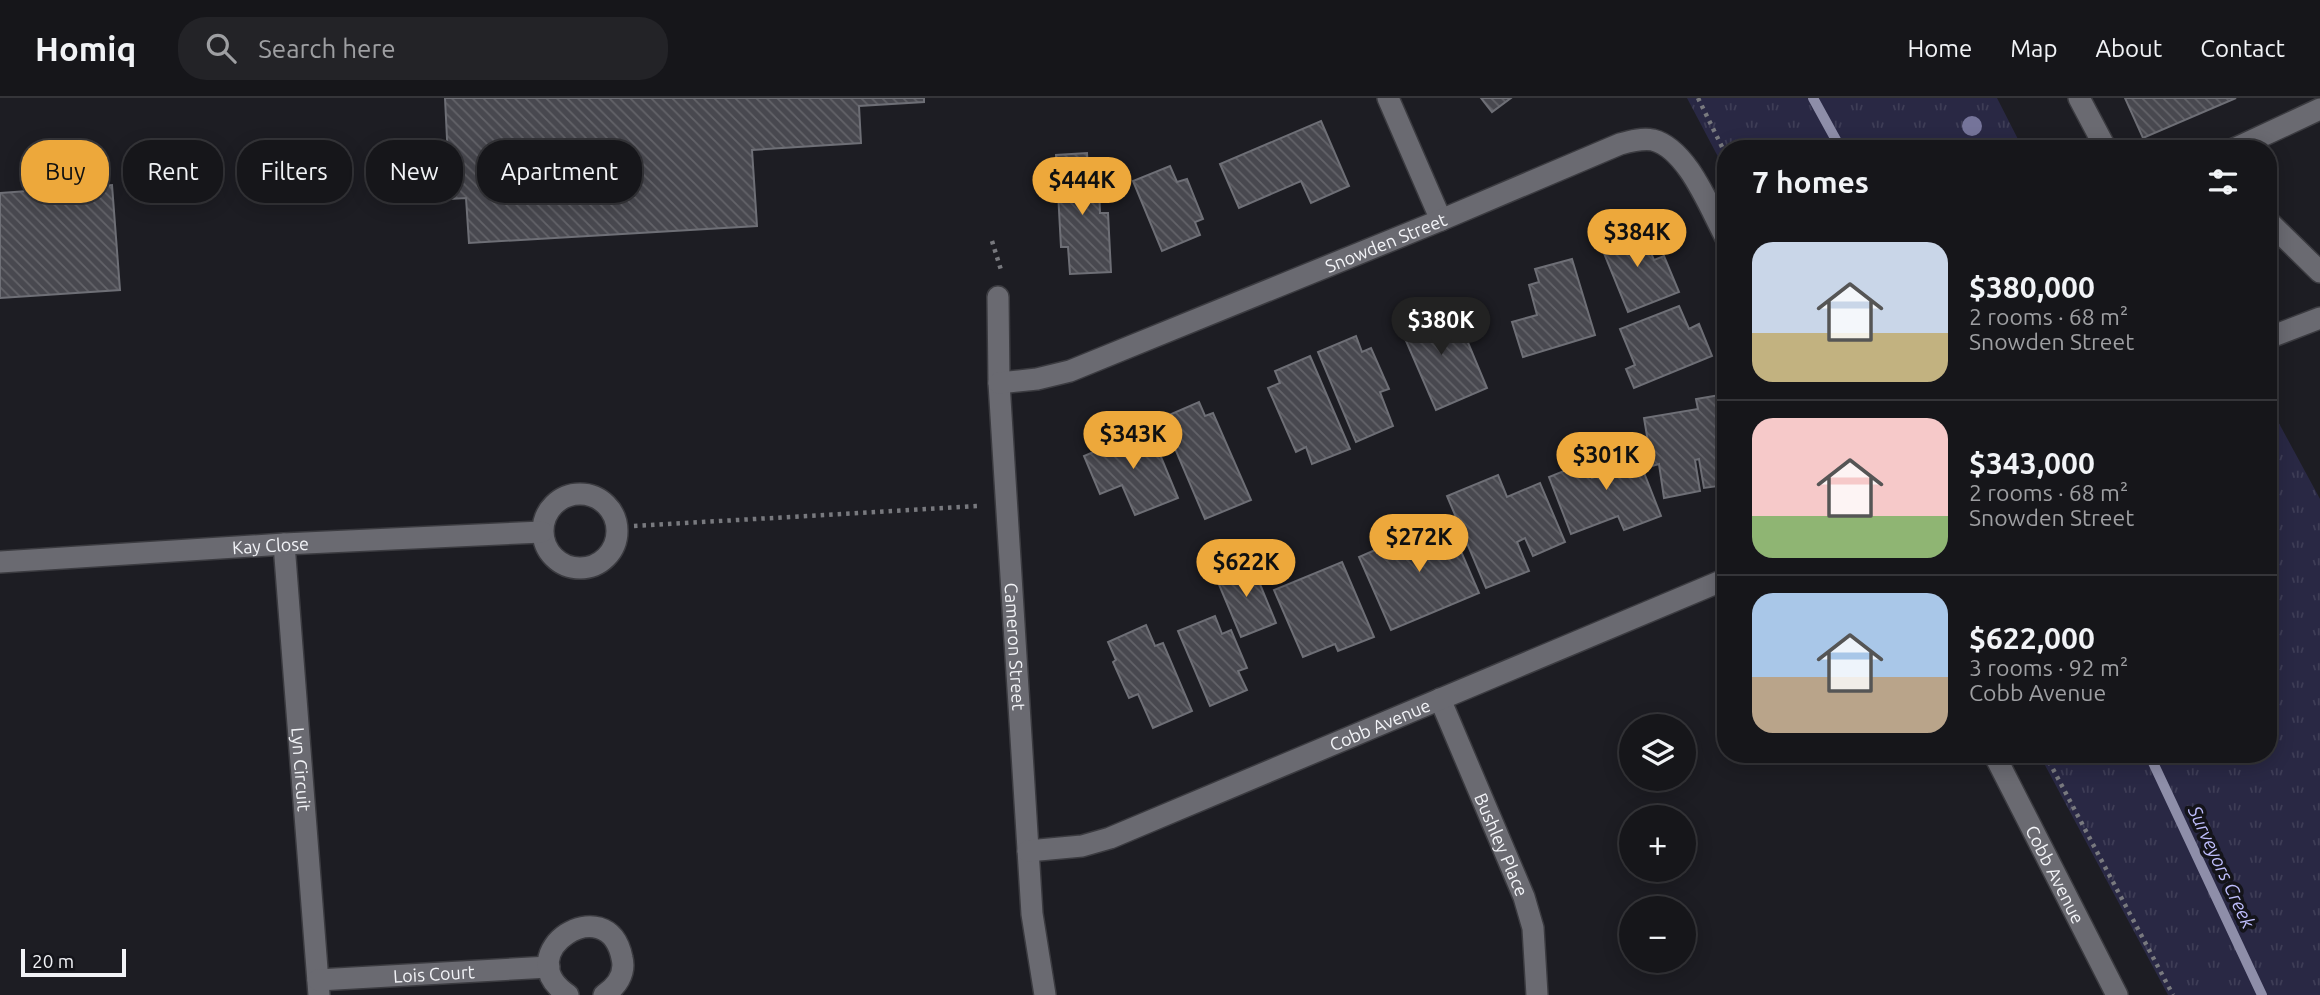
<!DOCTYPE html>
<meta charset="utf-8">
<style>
body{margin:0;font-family:Ubuntu,sans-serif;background:#232327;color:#f1f3f6;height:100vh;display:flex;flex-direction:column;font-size:26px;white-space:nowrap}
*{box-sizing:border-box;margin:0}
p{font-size:23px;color:#9e9fa2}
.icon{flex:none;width:38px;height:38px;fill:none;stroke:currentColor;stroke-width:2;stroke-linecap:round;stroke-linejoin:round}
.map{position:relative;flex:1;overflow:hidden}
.side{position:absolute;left:1717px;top:42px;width:560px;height:623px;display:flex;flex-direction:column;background:#16161a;border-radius:28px;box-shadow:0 4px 18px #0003,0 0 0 2px #353539}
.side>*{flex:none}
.hud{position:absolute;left:21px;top:42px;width:665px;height:63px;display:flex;gap:14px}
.buttons{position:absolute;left:1619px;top:616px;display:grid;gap:14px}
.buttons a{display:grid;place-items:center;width:77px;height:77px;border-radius:50%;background:#16161a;box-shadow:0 4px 18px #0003,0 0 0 2px #353539;font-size:35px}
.scale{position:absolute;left:21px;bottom:18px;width:105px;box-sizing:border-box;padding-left:7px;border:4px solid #f2f3f7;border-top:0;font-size:19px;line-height:24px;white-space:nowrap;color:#f2f3f7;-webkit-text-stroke:5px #14141a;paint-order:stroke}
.price{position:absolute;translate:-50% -60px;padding:0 16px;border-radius:24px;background:#eda83b;color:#111;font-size:23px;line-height:46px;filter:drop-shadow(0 2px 4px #0008)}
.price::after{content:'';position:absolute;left:50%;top:42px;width:21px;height:16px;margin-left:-10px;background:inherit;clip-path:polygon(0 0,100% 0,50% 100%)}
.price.current{background:#222;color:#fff}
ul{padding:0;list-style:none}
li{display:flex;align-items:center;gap:21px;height:175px;padding:0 35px}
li+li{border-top:2px solid #353539}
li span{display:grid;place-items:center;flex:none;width:196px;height:140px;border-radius:21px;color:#555}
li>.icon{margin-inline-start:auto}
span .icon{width:84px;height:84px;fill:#fffc;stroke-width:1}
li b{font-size:30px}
h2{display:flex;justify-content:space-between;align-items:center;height:84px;padding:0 35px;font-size:30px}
.chip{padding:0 24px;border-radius:28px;background:#16161a;box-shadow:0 4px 18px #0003,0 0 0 2px #353539;font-size:24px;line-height:63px}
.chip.current{background:#eda83b;color:#111}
header{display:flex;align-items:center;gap:42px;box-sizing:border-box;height:98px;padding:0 35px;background:#16161a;border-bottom:2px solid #353539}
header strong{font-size:33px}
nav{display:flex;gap:38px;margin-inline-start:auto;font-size:24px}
.search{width:490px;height:63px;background:#232327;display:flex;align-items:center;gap:18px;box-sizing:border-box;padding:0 24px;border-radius:28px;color:#9e9fa2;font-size:26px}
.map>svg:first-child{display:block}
</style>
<header>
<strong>Homiq</strong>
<div class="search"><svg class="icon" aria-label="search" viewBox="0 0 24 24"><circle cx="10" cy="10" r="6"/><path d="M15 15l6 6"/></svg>Search here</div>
<nav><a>Home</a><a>Map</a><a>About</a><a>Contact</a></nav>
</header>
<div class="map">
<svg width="2320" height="897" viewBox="0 0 2320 897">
<defs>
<pattern id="park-tufts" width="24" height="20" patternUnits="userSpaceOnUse" patternTransform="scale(1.75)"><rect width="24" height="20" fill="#292844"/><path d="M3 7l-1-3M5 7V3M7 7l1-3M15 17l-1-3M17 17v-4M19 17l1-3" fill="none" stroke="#3e3d56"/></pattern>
<pattern id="building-back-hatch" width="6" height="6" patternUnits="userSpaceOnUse" patternTransform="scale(1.75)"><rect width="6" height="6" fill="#48484f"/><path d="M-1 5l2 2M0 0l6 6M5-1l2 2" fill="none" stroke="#636369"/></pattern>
</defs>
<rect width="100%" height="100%" fill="#1d1d23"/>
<g fill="url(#park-tufts)">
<polygon points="1687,0 1997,0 2023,51 1726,51 1725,72"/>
<polygon points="2268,305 2320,401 2320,897 2168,897 2039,656 2268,656"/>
</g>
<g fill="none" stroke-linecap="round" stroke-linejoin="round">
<g stroke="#8e8ea9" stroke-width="10">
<polyline points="1813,0 1841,51"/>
<polyline points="2149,656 2262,897"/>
</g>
</g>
<g fill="url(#building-back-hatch)" stroke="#6e6f76" stroke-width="2">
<polygon points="445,0 924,0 924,4 859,8 861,45 752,52 757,128 469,145 466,100 450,101"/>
<polygon points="1481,0 1511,0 1492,14"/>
<polygon points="2125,0 2236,0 2143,40"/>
<polygon points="1321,23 1349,88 1311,105 1301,83 1239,110 1220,66"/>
<polygon points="1087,55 1089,89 1099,88 1100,115 1108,115 1111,174 1070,176 1068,149 1061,149 1056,57"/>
<polygon points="1170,68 1177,84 1187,81 1203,121 1195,124 1200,137 1162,153 1133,83"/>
<polygon points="112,87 120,192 0,200 0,95"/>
<polygon points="1639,127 1654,162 1664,158 1679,194 1628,214 1599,143"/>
<polygon points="1572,161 1595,237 1523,259 1512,224 1537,217 1529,187 1539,184 1535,171"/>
<polygon points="1439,204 1453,239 1464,235 1487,290 1436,312 1397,222"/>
<polygon points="1679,208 1689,231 1699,226 1712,258 1634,290 1626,271 1635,267 1620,231"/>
<polygon points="1356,238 1362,254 1371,250 1389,291 1380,294 1393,328 1356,344 1318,254"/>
<polygon points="1310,258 1350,351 1312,366 1306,349 1296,354 1268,290 1280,285 1275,273"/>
<polygon points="1726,296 1726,387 1704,390 1699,361 1695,362 1700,393 1664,400 1659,366 1652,368 1644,320 1698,311 1696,301"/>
<polygon points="1199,304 1205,318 1213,315 1251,402 1205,421 1162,320"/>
<polygon points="1149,330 1178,400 1135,417 1122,387 1100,396 1084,358"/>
<polygon points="1632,344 1661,418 1624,432 1618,418 1571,436 1549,379 1586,364 1592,380 1602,376 1595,358"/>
<polygon points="1498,377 1507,399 1540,385 1565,444 1533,458 1525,440 1517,444 1529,473 1486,490 1447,398"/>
<polygon points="1437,417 1447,421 1479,495 1391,532 1359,459 1421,432 1424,423"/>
<polygon points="1250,462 1276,525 1241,539 1215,477"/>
<polygon points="1342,464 1374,539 1338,553 1335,546 1303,559 1274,492"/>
<polygon points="1215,518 1222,536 1231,532 1247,570 1238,573 1247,592 1210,608 1178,533"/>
<polygon points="1146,527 1155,548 1163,545 1192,613 1153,630 1138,596 1129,600 1113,564 1116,562 1108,544"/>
</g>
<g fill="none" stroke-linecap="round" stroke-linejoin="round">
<g stroke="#3b3b40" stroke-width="24">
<g id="minor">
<polyline points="1388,0 1441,122"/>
<polyline points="2079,0 2106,51"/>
<polyline points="2234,51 2320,11"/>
<polyline points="2268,123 2320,174"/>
<path id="s1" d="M998,199L999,285L1032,816L1045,897"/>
<polyline points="2268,240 2320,220"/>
<path id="s2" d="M999,285L1037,281L1070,273L1441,122L1620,46C1631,43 1642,40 1653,42C1688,51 1710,111 1726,140"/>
<circle cx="580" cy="433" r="37"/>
<path id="s3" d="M284,446L319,897"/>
<path id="s4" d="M0,464L284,446L542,434"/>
<path id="s5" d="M1440,601L1524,799L1533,830L1537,897"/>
<path id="s6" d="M1994,656L2117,897"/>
<path id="s7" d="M1028,753L1082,748L1110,740L1726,481"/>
<path id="s8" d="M318,882L549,869"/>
<path d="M568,897C506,855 608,789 622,860C626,876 616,889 604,897"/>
</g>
</g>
<g stroke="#78797e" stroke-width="4.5" stroke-dasharray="3.5 5" stroke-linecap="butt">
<polyline points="1698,0 1726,57"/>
<polyline points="992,143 1001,172"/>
<polyline points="634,428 979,408"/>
<polyline points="2045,656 2173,897"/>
</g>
<use href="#minor" stroke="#6a6a71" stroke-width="21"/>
</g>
<circle fill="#75749a" cx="1972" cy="28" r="10"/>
<g text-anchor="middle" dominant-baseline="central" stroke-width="7" stroke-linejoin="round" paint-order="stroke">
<g font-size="18" fill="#f2f3f7" stroke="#14141a">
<text stroke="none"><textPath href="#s2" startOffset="413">Snowden Street</textPath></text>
<text stroke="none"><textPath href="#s4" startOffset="271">Kay Close</textPath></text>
<text stroke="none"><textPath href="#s1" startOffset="350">Cameron Street</textPath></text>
<text stroke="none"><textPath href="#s7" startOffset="376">Cobb Avenue</textPath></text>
<text stroke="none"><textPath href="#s3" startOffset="226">Lyn Circuit</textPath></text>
<text stroke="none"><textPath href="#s5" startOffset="158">Bushley Place</textPath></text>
<text stroke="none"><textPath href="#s6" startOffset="135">Cobb Avenue</textPath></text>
<text stroke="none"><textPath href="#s8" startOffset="116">Lois Court</textPath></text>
</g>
<g font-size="19" font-style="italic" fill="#bebdfc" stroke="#14141a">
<text transform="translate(2222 769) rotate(65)">Surveyors Creek</text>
</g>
</g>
</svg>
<div class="buttons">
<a><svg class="icon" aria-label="layers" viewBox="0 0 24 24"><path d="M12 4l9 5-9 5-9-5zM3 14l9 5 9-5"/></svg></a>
<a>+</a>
<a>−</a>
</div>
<div class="scale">20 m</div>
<b class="price" style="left:1082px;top:119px">$444K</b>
<b class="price" style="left:1637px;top:171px">$384K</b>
<b class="price current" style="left:1441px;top:259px">$380K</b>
<b class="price" style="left:1133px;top:373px">$343K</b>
<b class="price" style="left:1606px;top:394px">$301K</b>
<b class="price" style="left:1419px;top:476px">$272K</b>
<b class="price" style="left:1246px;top:501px">$622K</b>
<div class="hud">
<a class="chip current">Buy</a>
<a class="chip">Rent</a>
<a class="chip">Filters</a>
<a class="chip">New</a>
<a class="chip">Apartment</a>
</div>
<section class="side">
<h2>7 homes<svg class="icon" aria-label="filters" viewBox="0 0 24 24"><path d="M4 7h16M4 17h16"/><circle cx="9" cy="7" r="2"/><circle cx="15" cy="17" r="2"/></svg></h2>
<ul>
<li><span style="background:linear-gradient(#c9d6e8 65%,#c2b280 0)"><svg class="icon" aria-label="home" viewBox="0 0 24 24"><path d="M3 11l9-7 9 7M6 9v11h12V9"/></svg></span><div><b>$380,000</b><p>2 rooms · 68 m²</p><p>Snowden Street</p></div></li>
<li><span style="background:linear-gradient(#f6c9c9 70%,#8fb573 0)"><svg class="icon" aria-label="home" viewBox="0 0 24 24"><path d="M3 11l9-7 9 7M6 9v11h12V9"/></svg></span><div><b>$343,000</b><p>2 rooms · 68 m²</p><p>Snowden Street</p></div></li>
<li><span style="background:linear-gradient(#a9c7e8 60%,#b9a48a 0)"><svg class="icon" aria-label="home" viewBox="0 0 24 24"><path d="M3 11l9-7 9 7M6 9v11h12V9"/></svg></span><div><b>$622,000</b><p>3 rooms · 92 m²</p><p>Cobb Avenue</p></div></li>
</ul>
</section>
</div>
